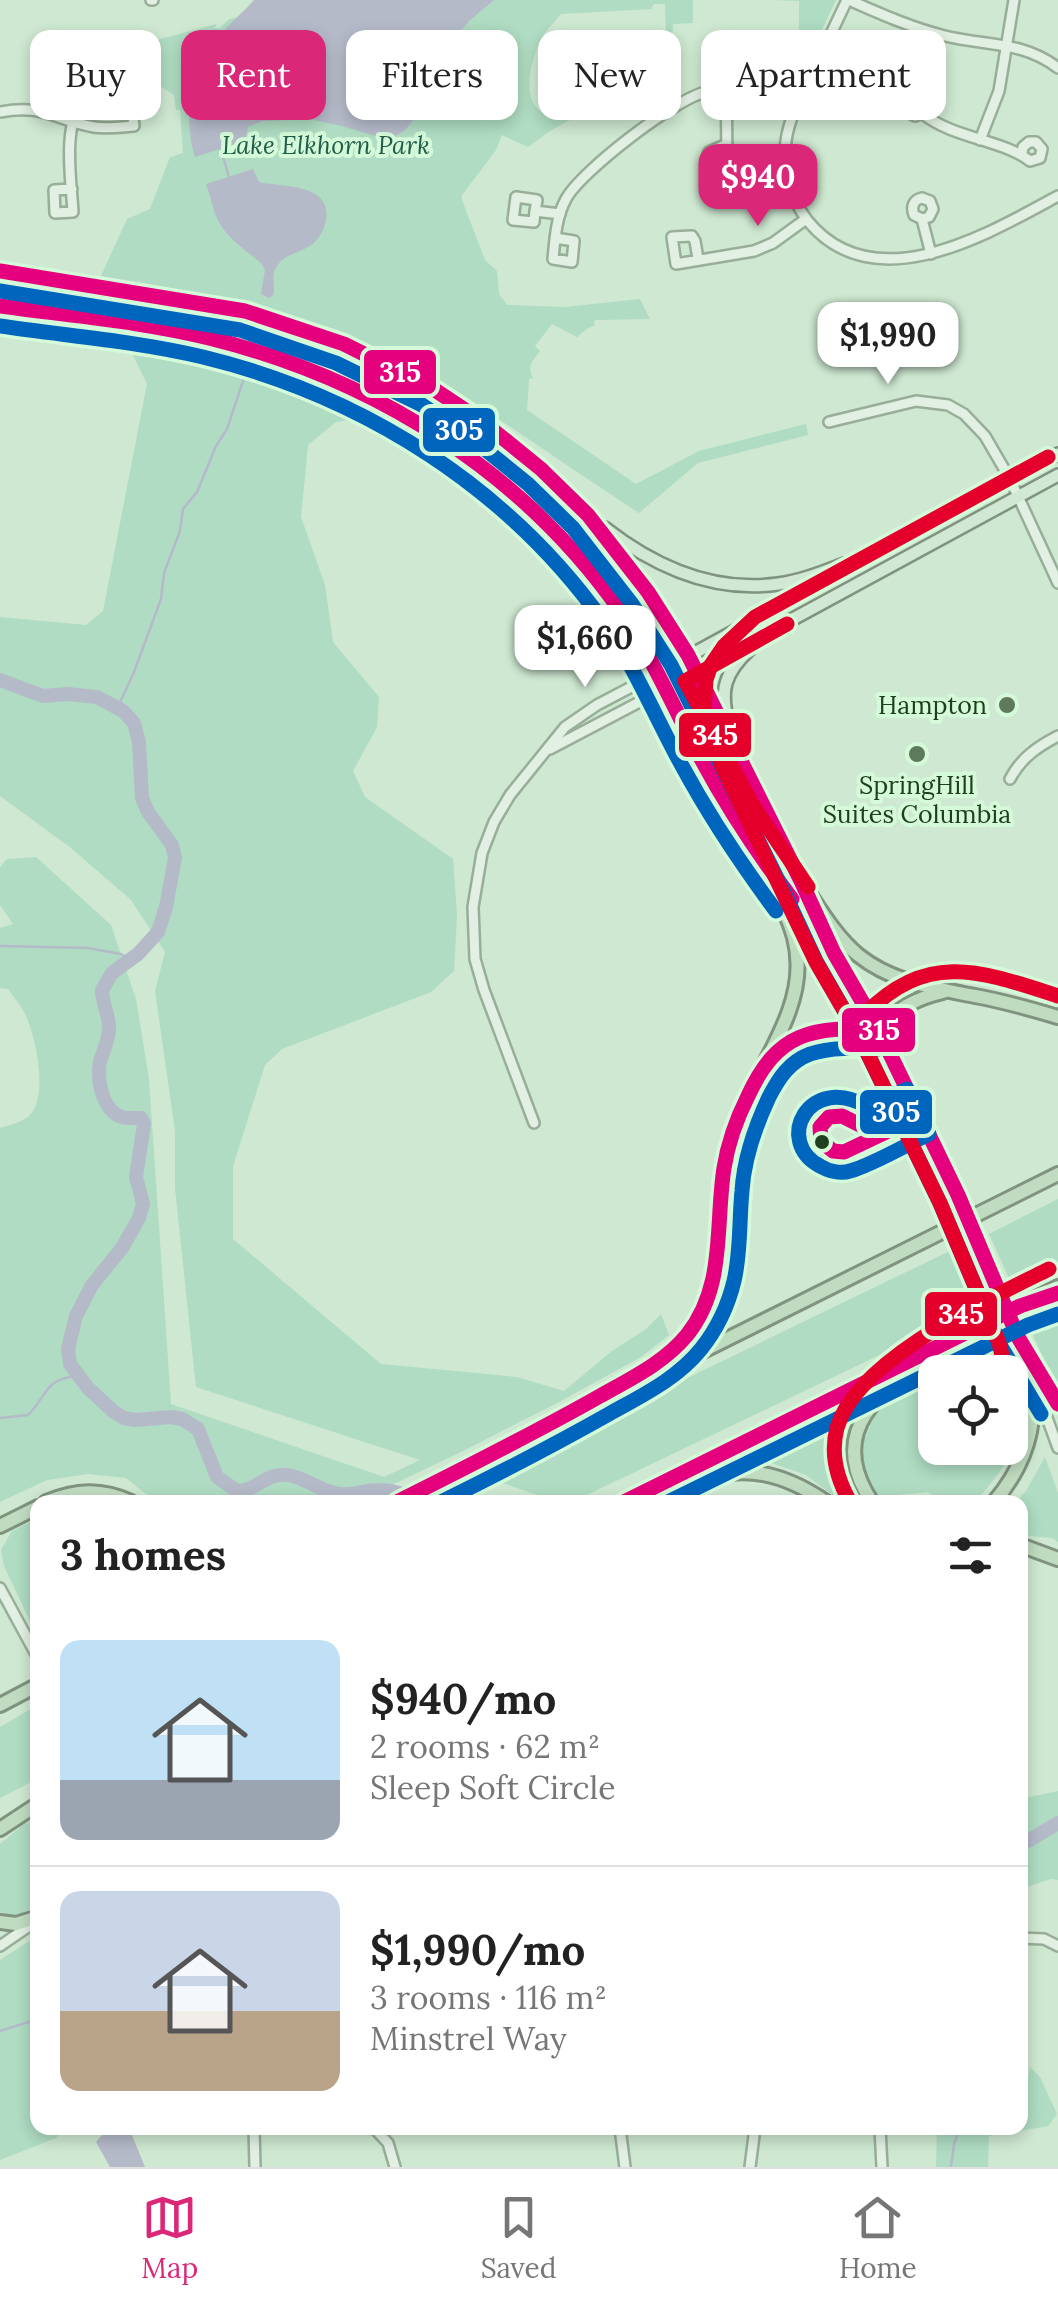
<!DOCTYPE html>
<meta charset="utf-8">
<style>
body{margin:0;font-family:Lora,serif;background:#f6f6f6;color:#222;height:100vh;display:flex;flex-direction:column;font-size:38px;white-space:nowrap}
*{box-sizing:border-box;margin:0}
p{font-size:32px;color:#767676}
.icon{flex:none;width:55px;height:55px;fill:none;stroke:currentColor;stroke-width:2;stroke-linecap:round;stroke-linejoin:round}
.map{position:relative;flex:1;overflow:hidden}
.panel{position:absolute;left:30px;top:1495px;width:998px;height:640px;display:flex;flex-direction:column;background:#fff;border-radius:20px;box-shadow:0 5px 15px #0003}
.panel>*{flex:none}
.guide{position:absolute;left:30px;top:30px;width:1000px;height:90px;display:flex;gap:20px}
.buttons{position:absolute;left:918px;top:1355px;display:grid;gap:20px}
.buttons a{display:grid;place-items:center;width:110px;height:110px;border-radius:20px;background:#fff;box-shadow:0 5px 15px #0003;font-size:50px}
.price{position:absolute;translate:-50% -85px;padding:0 22px;border-radius:20px;background:#fff;color:#222;font-size:32px;line-height:65px;filter:drop-shadow(0 2px 5px #0008)}
.price::after{content:'';position:absolute;left:50%;top:60px;width:30px;height:22px;margin-left:-15px;background:inherit;clip-path:polygon(0 0,100% 0,50% 100%)}
.price.current{background:#db2777;color:#fff}
ul{padding:0;list-style:none}
li{display:flex;align-items:center;gap:30px;height:250px;padding:0 30px}
li+li{border-top:2px solid #e0e0e0}
li span{display:grid;place-items:center;flex:none;width:280px;height:200px;border-radius:20px;color:#555}
li>.icon{margin-inline-start:auto}
span .icon{width:120px;height:120px;fill:#fffc;stroke-width:1}
li b{font-size:42px}
h2{display:flex;justify-content:space-between;align-items:center;height:120px;padding:0 30px;font-size:42px}
.tag{padding:0 35px;border-radius:20px;background:#fff;box-shadow:0 5px 15px #0003;font-size:35px;line-height:90px}
.tag.current{background:#db2777;color:#fff}
.tabs{display:flex;justify-content:space-around;align-items:center;height:140px;border-top:2px solid #e0e0e0;background:#fff;font-size:28px;color:#767676}
.tabs a{display:grid;justify-items:center;gap:5px}
.tabs .current{color:#db2777}
.map>svg:first-child{display:block}
</style>
<div class="map">
<svg width="1058" height="2167" viewBox="0 0 1058 2167">
<rect width="100%" height="100%" fill="#cee8d1"/>
<g fill="#afdcc2" fill-rule="evenodd">
<path d="M260,0H693V23L673,24L672,42L636,43V38L666,37L665,4H654L651,9L561,14C556,20 550,26 545,33C533,50 517,104 546,114C554,118 569,115 579,115L550,131L528,147L502,135L496,150L462,195V200L485,260L497,271L499,294L507,305L565,307L640,299L650,319L595,320L594,326L588,328L577,337L552,324L535,346L540,351C533,361 526,366 533,378L529,379L527,410L636,484L699,451L806,424L808,435L698,463L639,513C595,484 550,454 506,424C474,403 443,380 409,363C310,313 209,293 101,276L127,219L150,209L170,157L183,153L180,110H176L174,95L159,85L152,56L145,43L217,24L214,28H220L229,19L262,13Z"/>
<path d="M771,0H836L795,87C777,95 748,87 735,72H762L763,84L790,83L799,64V1Z"/>
<path d="M142,336L241,355L362,405L380,415L336,422L308,445L301,517L325,585L333,642L379,697L377,727L353,771L365,797L453,859L457,916L454,971L431,992L282,1049L265,1065L233,1166V1239L381,1364L517,1377L564,1391L612,1351L646,1329L661,1314L669,1335L641,1357L559,1402L461,1452L356,1502H156L126,1478L88,1474L47,1480L0,1502V1128C10,1125 22,1122 29,1116C49,1098 36,1038 26,1016C22,1006 14,998 8,989L0,988V928L13,924L0,905V867L7,859L36,857L111,925L136,999L149,1079L171,1404L384,1477L420,1460L196,1387L175,1188V1131L155,991L165,952L131,900L71,848L0,796V617L86,625L103,611L147,384L128,345Z"/>
<polygon points="1058,1199 1058,1266 1014,1289 989,1234"/>
<polygon points="958,1247 982,1306 572,1502 558,1502 479,1475 520,1459"/>
<polygon points="1058,1312 1058,1388 1029,1327"/>
<path d="M1000,1339C1010,1360 1021,1382 1022,1406C1023,1442 999,1478 974,1502H944L927,1492L881,1497L869,1486L861,1448L876,1412L911,1383ZM935,1372H1010V1448H935Z"/>
<polygon points="845,1419 841,1475 855,1502 842,1502 806,1475 766,1461 772,1452"/>
<polygon points="1045,1457 1058,1493 1058,1542 1052,1538 1020,1535 1020,1502 1016,1502 1026,1491"/>
<polygon points="37,1519 37,1636 4,1566 1,1550 12,1531"/>
<polygon points="36,1706 37,1779 0,1798 0,1727"/>
<polygon points="1058,1791 1058,1880 1051,1879 1020,1889 1020,1799"/>
<path d="M37,1819V1905C24,1912 15,1919 0,1912V1844L23,1825Z"/>
<polygon points="37,1936 38,2128 64,2128 56,2138 0,2160 0,1960"/>
<polygon points="1030,2067 1040,2077 1057,2114 1048,2126 989,2136 988,2167 936,2167 937,2128 1020,2128 1020,2103 1025,2102"/>
</g>
<g fill="#b5bac9">
<path d="M254,0H494L469,21L454,39L444,68L424,107L405,130L395,136L382,138L342,126L309,119L263,121L248,127L245,141L195,157C183,118 189,74 214,41C226,26 241,15 254,0Z"/>
<path d="M253,169L259,182C280,187 332,183 326,219C325,229 318,241 310,246C299,253 285,254 277,266C270,276 276,285 273,295L269,298L261,294L265,270L262,264C245,249 225,238 216,216C212,205 210,195 206,184Z"/>
<polygon points="116,2128 129,2128 145,2167 110,2167 96,2142 101,2136"/>
</g>
<g fill="none" stroke-linecap="round" stroke-linejoin="round">
<g stroke="#b5bac9" stroke-width="2.5">
<polyline points="220,147 229,177"/>
<polyline points="118,707 134,672 161,599 164,573 180,531 183,509 197,492 216,446 227,429 247,369"/>
<polyline points="0,946 88,948 121,954 131,960"/>
<path d="M0,1418L28,1415C48,1395 44,1379 77,1376"/>
<polyline points="0,2031 38,2019"/>
<polyline points="951,2167 954,2144 960,2128"/>
</g>
<g stroke="#b5bac9" stroke-width="14">
<path d="M0,680L43,696L67,694L97,697L123,711L134,723L139,742L142,798L148,812L172,845L175,858L166,907L158,932L138,954L112,973L102,990C102,1004 110,1016 109,1030C108,1042 103,1051 100,1062C97,1078 101,1105 117,1115C123,1119 133,1118 141,1118L144,1124L136,1177L143,1204L139,1218L122,1248L92,1285L76,1316L68,1349L70,1364L88,1388L114,1412L124,1418L135,1420L171,1417L182,1419L198,1429L217,1477L237,1491C257,1490 264,1476 280,1475C301,1473 319,1492 339,1494C354,1496 364,1490 378,1490C393,1489 410,1497 424,1502"/>
<polyline points="1020,1842 1028,1841 1058,1823"/>
</g>
<g stroke="#98ae98" stroke-width="14">
<g id="minor">
<polyline points="151,0 153,0"/>
<path d="M847,0C835,25 823,51 811,76C801,97 789,118 786,141C781,169 790,197 807,220C873,302 986,235 1058,196"/>
<path d="M849,0C881,14 912,28 945,36C986,46 1023,41 1058,68"/>
<polyline points="726,62 749,62 748,40 722,41 722,62 726,62 727,166 709,172 706,160 709,152 727,144"/>
<polyline points="628,74 628,51 577,51 577,74 628,74 637,95 657,117"/>
<path d="M0,112C45,104 54,120 94,127C107,129 120,127 134,126L131,101C117,102 96,100 84,105C61,117 72,190 73,212L55,213L54,190L72,189"/>
<path d="M922,113L915,116L909,113L905,106L909,97L917,95L923,98L926,106L922,113C951,138 1004,140 1030,161L1040,158L1042,149L1036,142H1029L1023,147L1022,153"/>
<polyline points="980,140 999,91 1014,0"/>
<polyline points="535,211 537,200 516,197 513,220 534,222 535,211 560,214"/>
<path d="M922,219L914,215C911,207 913,200 922,198L930,201L933,209L929,217L922,219L931,254"/>
<path d="M555,238L574,241L572,262L553,259C555,239 556,217 566,199C580,172 676,98 706,92C739,86 766,96 796,107"/>
<polyline points="698,259 695,241 692,236 672,237 676,264 754,251 773,243 806,219"/>
<polyline points="829,422 916,401 948,405 964,414 985,436 1010,479 1058,583"/>
<polyline points="550,749 666,688"/>
<path d="M1010,779C1021,758 1037,747 1058,736"/>
<polyline points="534,1123 484,990 475,959 473,907 482,853 494,822 510,795 565,727 597,705 658,673"/>
<polyline points="1034,1382 1058,1448"/>
<polyline points="0,1588 38,1658"/>
<polyline points="1020,1938 1044,1939 1058,1946"/>
<polyline points="0,1946 35,1922"/>
<polyline points="254,2128 255,2167"/>
<polyline points="374,2128 388,2143 395,2167"/>
<polyline points="620,2128 625,2167"/>
<polyline points="880,2128 882,2167"/>
<polyline points="750,2167 755,2128"/>
</g>
</g>
<g stroke="#7f937f" stroke-width="16">
<g id="major">
<path d="M0,271L218,305C357,334 493,408 588,515C650,584 692,664 733,746C757,793 782,840 804,888"/>
<path d="M0,306C67,317 136,322 203,337C369,373 520,470 618,609C657,663 679,726 714,781"/>
<path d="M605,528C655,567 713,593 778,584C801,581 823,572 844,564"/>
<polyline points="658,673 1058,454"/>
<polyline points="666,688 1058,475"/>
<path d="M729,726C719,691 724,673 750,649"/>
<polyline points="753,844 822,937"/>
<polyline points="812,905 834,953 878,1029 958,1195"/>
</g>
</g>
<g stroke="#7f937f" stroke-width="18">
<g id="highway">
<path d="M801,881C818,906 834,935 858,955C891,982 934,988 975,996C1003,1001 1031,1009 1058,1017"/>
<path d="M772,1056C803,1027 838,1028 878,1029C897,1009 916,998 943,992"/>
<polyline points="1026,1350 1058,1404"/>
<polyline points="633,1386 1058,1174"/>
<path d="M524,1440C550,1425 577,1410 603,1394C659,1362 708,1334 718,1263C725,1220 719,1177 732,1135C745,1091 774,1054 789,1011C813,945 783,909 753,855C738,828 724,801 710,774"/>
<path d="M675,1484C737,1467 772,1465 826,1502"/>
<path d="M46,1502C76,1490 101,1488 131,1502"/>
<polyline points="397,1502 530,1437"/>
<polyline points="624,1502 1058,1287"/>
<path d="M872,1502C830,1440 868,1398 921,1364"/>
<path d="M994,1502C1018,1474 1035,1438 1032,1400C1030,1379 1023,1357 1018,1337"/>
<polyline points="0,1526 38,1507"/>
<polyline points="1020,1545 1058,1559"/>
<polyline points="0,1705 38,1685"/>
<polyline points="0,1829 38,1804"/>
<polyline points="0,1922 16,1924 38,1917"/>
</g>
</g>
<use href="#minor" stroke="#e1f0e2" stroke-width="9"/>
<use href="#major" stroke="#d1e8d4" stroke-width="11"/>
<use href="#highway" stroke="#c0dcc0" stroke-width="12"/>
<g stroke="#7f937f" stroke-width="16" stroke-linecap="butt">
<polyline id="major-bridge" points="958,1195 1018,1337"/>
</g>
<use href="#major-bridge" stroke="#d1e8d4" stroke-width="11"/>
<g stroke="#d4fad9" stroke-width="22">
<g id="bus-1">
<polyline points="0,271 245,311 344,344 432,388 483,422 541,469 588,515 648,592 688,655 801,881 834,953 878,1029 958,1195 1018,1337 1058,1404"/>
<path d="M0,306C70,316 141,321 209,338C375,379 524,472 622,613C652,657 673,706 698,753C725,804 757,853 792,899"/>
<polyline points="915,1107 868,1129 842,1116 829,1117 820,1127 821,1141 833,1151 844,1152 920,1116"/>
<path d="M397,1502C465,1468 533,1434 600,1396C630,1379 664,1363 687,1335C726,1286 715,1226 724,1168C728,1143 737,1118 748,1096C778,1031 812,1027 878,1029"/>
<polyline points="624,1502 1020,1306 1058,1293"/>
</g>
</g>
<g stroke="#d4fad9" stroke-width="22">
<g id="bus-2">
<polyline points="0,291 240,330 336,363 422,405 471,438 528,484 573,528 632,604 671,665 783,890 816,961 860,1038 940,1203 1000,1345 1041,1414"/>
<path d="M0,326C67,336 136,341 203,357C364,396 509,488 605,624C635,668 656,718 681,764C709,816 741,864 776,911"/>
<path d="M907,1089L868,1107C808,1072 774,1142 820,1166C828,1171 840,1174 850,1171C872,1165 906,1145 929,1134"/>
<path d="M441,1502C498,1474 554,1445 609,1414C641,1396 677,1379 701,1349C717,1329 728,1306 734,1281C741,1252 739,1221 742,1191C744,1158 755,1127 769,1097C779,1078 789,1062 810,1054C831,1047 855,1048 878,1049"/>
<polyline points="668,1502 1028,1325 1058,1314"/>
</g>
</g>
<g stroke="#d4fad9" stroke-width="22">
<g id="bus-3">
<polyline points="787,624 685,681 754,807 808,887"/>
<path d="M864,1015C928,950 981,971 1058,996"/>
<polyline points="1006,1372 999,1343 940,1203 860,1038 816,962 721,764 704,709 706,680 711,665 724,646 755,617 1048,457"/>
<path d="M850,1502C837,1479 830,1454 837,1428C856,1360 989,1299 1049,1269"/>
</g>
</g>
<use href="#bus-1" stroke="#e5007d" stroke-width="15"/>
<use href="#bus-2" stroke="#0065bd" stroke-width="15"/>
<use href="#bus-3" stroke="#e4002b" stroke-width="15"/>
</g>
<g fill="#5d7a5c" stroke="#d4fad9" stroke-width="4">
<circle cx="1007" cy="705" r="10"/>
<circle cx="917" cy="754" r="10"/>
</g>
<circle fill="#203f1d" stroke="#d4fad9" stroke-width="4" cx="822" cy="1142" r="9"/>
<g text-anchor="middle" dominant-baseline="central" stroke-width="8" stroke-linejoin="round" paint-order="stroke">
<g font-size="25" font-style="italic" fill="#215e49" stroke="#d4fad9">
<text x="326" y="145">Lake Elkhorn Park</text>
</g>
<g font-size="25" fill="#203f1d" stroke="#d4fad9" text-anchor="end">
<text x="987" y="705">Hampton</text>
<text x="917" y="785" text-anchor="middle">SpringHill<tspan x="917" dy="29">Suites Columbia</tspan></text>
</g>
</g>
<g stroke="#d4fad9" stroke-width="4">
<rect x="362" y="348" width="76" height="48" rx="10" fill="#e5007d"/>
<rect x="421" y="406" width="76" height="48" rx="10" fill="#0065bd"/>
<rect x="677" y="711" width="76" height="48" rx="10" fill="#e4002b"/>
<rect x="840" y="1006" width="77" height="48" rx="10" fill="#e5007d"/>
<rect x="858" y="1088" width="76" height="48" rx="10" fill="#0065bd"/>
<rect x="923" y="1290" width="76" height="48" rx="10" fill="#e4002b"/>
</g>
<g font-size="28" text-anchor="middle" font-weight="bold" fill="#fff">
<text x="400" y="382">315</text>
<text x="459" y="440">305</text>
<text x="715" y="745">345</text>
<text x="879" y="1040">315</text>
<text x="896" y="1122">305</text>
<text x="961" y="1324">345</text>
</g>
</svg>
<div class="buttons">
<a><svg class="icon" aria-label="locate" viewBox="0 0 24 24"><circle cx="12" cy="12" r="6"/><path d="M12 2v4M12 18v4M2 12h4M18 12h4"/></svg></a>
</div>
<b class="price current" style="left:758px;top:229px">$940</b>
<b class="price" style="left:888px;top:387px">$1,990</b>
<b class="price" style="left:585px;top:690px">$1,660</b>
<div class="guide">
<a class="tag">Buy</a>
<a class="tag current">Rent</a>
<a class="tag">Filters</a>
<a class="tag">New</a>
<a class="tag">Apartment</a>
</div>
<section class="panel">
<h2>3 homes<svg class="icon" aria-label="filters" viewBox="0 0 24 24"><path d="M4 7h16M4 17h16"/><circle cx="9" cy="7" r="2"/><circle cx="15" cy="17" r="2"/></svg></h2>
<ul>
<li><span style="background:linear-gradient(#bfe0f5 70%,#9aa5b1 0)"><svg class="icon" aria-label="home" viewBox="0 0 24 24"><path d="M3 11l9-7 9 7M6 9v11h12V9"/></svg></span><div><b>$940/mo</b><p>2 rooms · 62 m²</p><p>Sleep Soft Circle</p></div></li>
<li><span style="background:linear-gradient(#c9d6e8 60%,#b9a48a 0)"><svg class="icon" aria-label="home" viewBox="0 0 24 24"><path d="M3 11l9-7 9 7M6 9v11h12V9"/></svg></span><div><b>$1,990/mo</b><p>3 rooms · 116 m²</p><p>Minstrel Way</p></div></li>
</ul>
</section>
</div>
<nav class="tabs">
<a class="current"><svg class="icon" aria-label="map" viewBox="0 0 24 24"><path d="M3 6l6-2 6 2 6-2v14l-6 2-6-2-6 2zM9 4v14M15 6v14"/></svg>Map</a>
<a><svg class="icon" aria-label="saved" viewBox="0 0 24 24"><path d="M7 4h10v16l-5-4-5 4z"/></svg>Saved</a>
<a><svg class="icon" aria-label="home" viewBox="0 0 24 24"><path d="M3 11l9-7 9 7M6 9v11h12V9"/></svg>Home</a>
</nav>
